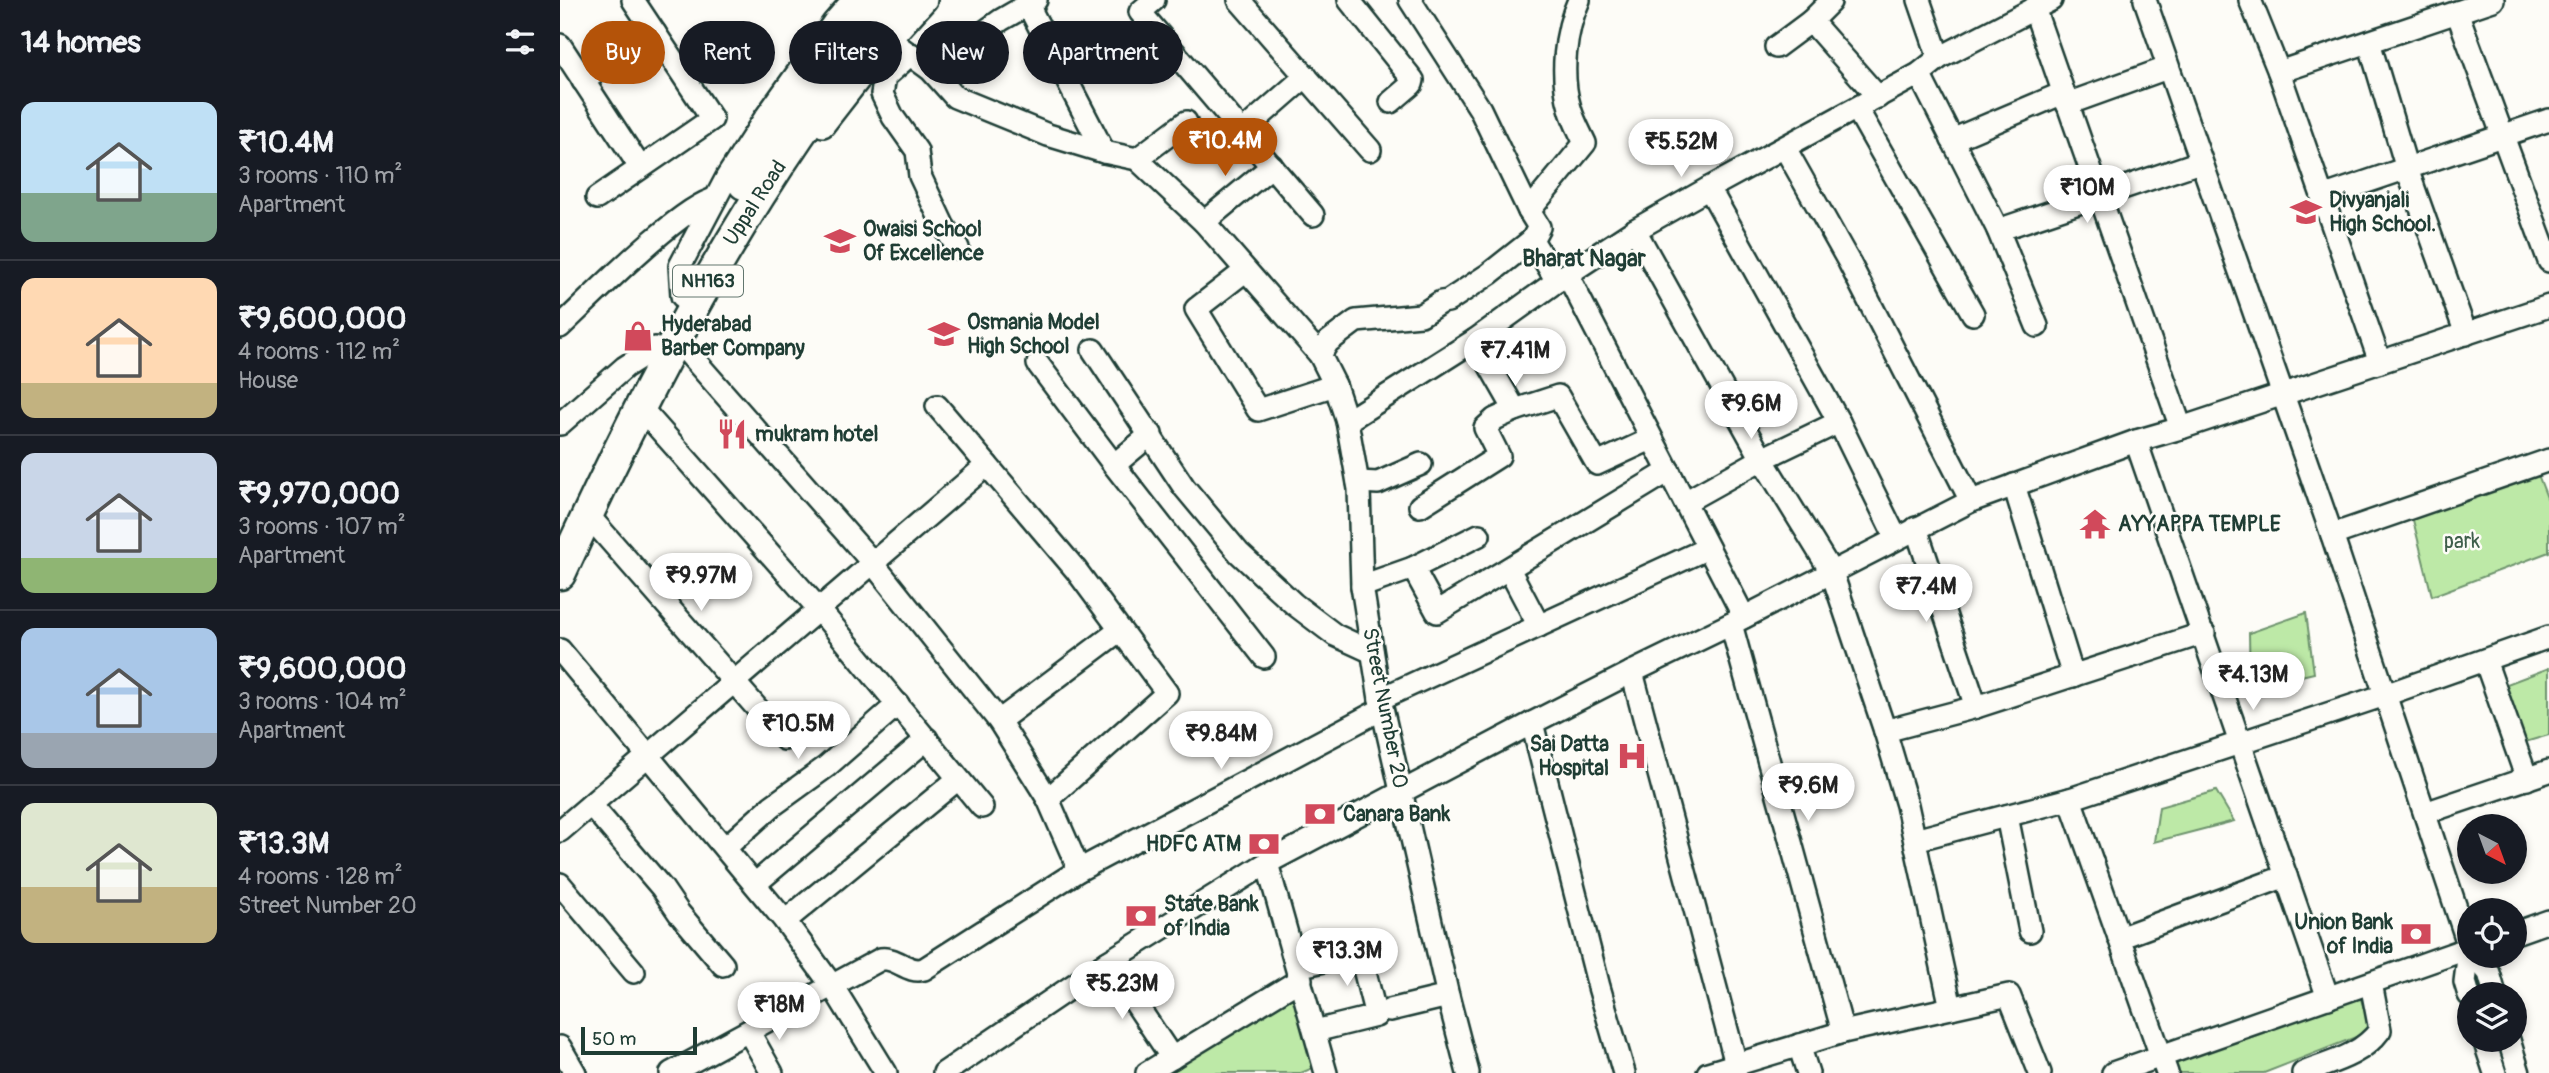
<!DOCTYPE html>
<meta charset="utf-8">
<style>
body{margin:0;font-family:Pangolin,sans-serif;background:#242831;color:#f1f3f6;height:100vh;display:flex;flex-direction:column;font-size:26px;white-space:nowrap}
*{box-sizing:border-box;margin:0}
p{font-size:23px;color:#9ea1a6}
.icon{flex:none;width:38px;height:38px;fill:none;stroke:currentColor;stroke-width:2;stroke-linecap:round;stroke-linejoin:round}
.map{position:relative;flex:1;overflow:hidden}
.details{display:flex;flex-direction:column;background:#171b24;width:560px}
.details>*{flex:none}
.guide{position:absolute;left:21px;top:21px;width:665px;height:63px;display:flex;gap:14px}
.needle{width:46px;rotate:139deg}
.tools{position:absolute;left:1897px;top:814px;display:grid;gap:14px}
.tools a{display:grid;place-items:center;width:70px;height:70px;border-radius:50%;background:#171b24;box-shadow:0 4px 10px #0003;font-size:35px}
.scale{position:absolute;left:21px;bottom:18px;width:116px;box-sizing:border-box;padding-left:7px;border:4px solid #1f3d34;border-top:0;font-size:19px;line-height:24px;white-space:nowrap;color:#1f3d34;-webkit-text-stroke:5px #fdfcf7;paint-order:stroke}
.price{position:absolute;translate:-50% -60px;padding:0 16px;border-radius:24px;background:#fff;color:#222;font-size:23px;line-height:46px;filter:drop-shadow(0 2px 4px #0008)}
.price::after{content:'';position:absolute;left:50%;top:42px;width:21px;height:16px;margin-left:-10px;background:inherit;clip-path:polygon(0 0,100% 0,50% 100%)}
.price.active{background:#b45309;color:#fff}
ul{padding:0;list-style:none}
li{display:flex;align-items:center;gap:21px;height:175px;padding:0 21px}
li+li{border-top:2px solid #363941}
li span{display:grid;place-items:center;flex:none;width:196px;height:140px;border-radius:14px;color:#555}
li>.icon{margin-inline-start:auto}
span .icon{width:84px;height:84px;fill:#fffc;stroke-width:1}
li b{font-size:30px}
h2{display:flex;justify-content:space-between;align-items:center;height:84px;padding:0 21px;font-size:30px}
.pill{padding:0 24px;border-radius:32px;background:#171b24;box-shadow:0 4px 10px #0003;font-size:24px;line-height:63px}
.pill.active{background:#b45309;color:#fff}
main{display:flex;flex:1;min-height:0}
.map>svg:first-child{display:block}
</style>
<main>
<section class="details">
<h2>14 homes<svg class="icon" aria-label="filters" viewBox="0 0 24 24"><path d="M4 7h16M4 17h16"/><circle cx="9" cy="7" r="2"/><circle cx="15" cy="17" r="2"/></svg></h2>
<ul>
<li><span style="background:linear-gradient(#bfe0f5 65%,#7fa58c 0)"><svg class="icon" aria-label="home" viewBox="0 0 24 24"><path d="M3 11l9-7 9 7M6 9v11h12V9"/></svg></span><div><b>₹10.4M</b><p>3 rooms · 110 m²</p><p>Apartment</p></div></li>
<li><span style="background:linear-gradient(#ffd9b3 75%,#c2b280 0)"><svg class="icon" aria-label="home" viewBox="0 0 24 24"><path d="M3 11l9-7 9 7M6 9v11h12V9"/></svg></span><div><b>₹9,600,000</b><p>4 rooms · 112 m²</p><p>House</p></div></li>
<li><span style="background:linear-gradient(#c9d6e8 75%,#8fb573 0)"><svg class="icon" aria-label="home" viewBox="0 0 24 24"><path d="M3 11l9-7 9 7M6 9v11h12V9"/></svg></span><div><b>₹9,970,000</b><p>3 rooms · 107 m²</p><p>Apartment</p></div></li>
<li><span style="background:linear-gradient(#a9c7e8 75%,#9aa5b1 0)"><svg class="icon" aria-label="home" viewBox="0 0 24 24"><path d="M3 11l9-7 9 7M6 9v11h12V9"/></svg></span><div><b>₹9,600,000</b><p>3 rooms · 104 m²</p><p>Apartment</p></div></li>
<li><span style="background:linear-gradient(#dfe7d0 60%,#c2b280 0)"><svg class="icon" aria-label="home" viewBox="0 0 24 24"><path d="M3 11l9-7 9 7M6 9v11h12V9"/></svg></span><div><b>₹13.3M</b><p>4 rooms · 128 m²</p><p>Street Number 20</p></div></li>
</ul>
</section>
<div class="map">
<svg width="1989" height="1073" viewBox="0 0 1989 1073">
<rect width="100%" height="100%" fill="#fdfcf7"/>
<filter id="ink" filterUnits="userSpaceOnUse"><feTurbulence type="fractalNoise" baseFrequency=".0143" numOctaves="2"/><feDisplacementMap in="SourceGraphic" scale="14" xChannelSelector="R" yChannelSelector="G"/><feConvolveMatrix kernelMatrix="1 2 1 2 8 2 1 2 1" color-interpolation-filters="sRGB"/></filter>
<g filter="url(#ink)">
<g fill="#bde9a7" stroke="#6e936e" stroke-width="2">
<polygon points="1977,472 1989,503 1989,552 1872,596 1852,516"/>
<polygon points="1746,613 1754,673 1690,688 1689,633"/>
<polygon points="1989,668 1989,735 1945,748 1931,690"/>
<polygon points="1656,791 1674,821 1594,842 1599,807"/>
<polygon points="735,996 753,1068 741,1073 607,1073"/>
<polygon points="1800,996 1809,1025 1801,1035 1704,1073 1619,1073 1615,1061"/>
</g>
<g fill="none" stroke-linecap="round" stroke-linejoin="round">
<g stroke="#1f3d34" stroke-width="26">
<g id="minor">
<polyline points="594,0 580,12 753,215"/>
<polyline points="679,0 810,150"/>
<polyline points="789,0 853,80 852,84 831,102"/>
<polyline points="850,0 920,109 969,211 979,227 972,240 997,281"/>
<polyline points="1359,0 1379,58"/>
<polyline points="1585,0 1772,535 1909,947"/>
<polyline points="1690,0 1719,72 1820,362"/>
<polyline points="468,5 544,152"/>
<polyline points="1474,8 1621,428"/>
<polyline points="1897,12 1989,261"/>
<polyline points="1251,21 1270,2"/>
<polyline points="330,40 371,70 395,97 488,135 544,152 577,159 644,222 760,355 775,385 787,421 799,489 802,586 820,699 888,996 908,1073"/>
<polyline points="1809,42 1847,169 1906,334"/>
<polyline points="0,45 80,167"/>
<polyline points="1216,47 1251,21 1318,97"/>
<polyline points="351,54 325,77 322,94 333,117 357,151 360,176 383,225 398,248"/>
<polyline points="371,70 441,20 476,0"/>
<polyline points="1719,72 1933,0"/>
<polyline points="1359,74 1438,230 1477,326"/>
<polyline points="23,81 95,33"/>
<polyline points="1507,104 1607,68"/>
<polyline points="1297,109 1413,314"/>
<polyline points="263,126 330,40 366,0"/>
<polyline points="682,132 746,76"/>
<polyline points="1392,140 1503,93"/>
<polyline points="1225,148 1289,262 1411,501"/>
<polyline points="577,159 626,122"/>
<polyline points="1149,188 1279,422 1336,538"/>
<polyline points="1762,197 1989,120"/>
<polyline points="37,198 152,119 73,0"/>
<path d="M969,211L1025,143C1020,132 1013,120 1010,108C1000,75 1005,31 1019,0"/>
<polyline points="644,222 712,166"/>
<polyline points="1075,230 1202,459 1272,573 1325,731 1347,805 1391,1008"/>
<polyline points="1438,230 1640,162"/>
<polyline points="685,271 636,309 698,410 775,385"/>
<polyline points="1007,274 1184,617"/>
<polyline points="122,296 120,266 167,177 205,118 273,23 293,0"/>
<path d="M0,327C29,300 122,205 155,199"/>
<polyline points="116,339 312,562 439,721 488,799 519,870"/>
<polyline points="915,340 955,410"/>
<polyline points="533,350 624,487 679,553 734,604 775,635 812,652"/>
<polyline points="760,355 768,342 796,321 861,315 881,302 888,301 929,274 972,240"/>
<polyline points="478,364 554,465 704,657"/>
<polyline points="377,406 516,570 607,693 488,799"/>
<polyline points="80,407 258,608 422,807"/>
<polyline points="787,421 915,340 997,281 1075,230 1149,188 1359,74 1379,58 1491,0"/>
<polyline points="0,424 65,367 95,348"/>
<polyline points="1576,441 1768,998"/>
<polyline points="554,465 591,434"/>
<polyline points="798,482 818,483 861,464"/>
<polyline points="1454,485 1513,676"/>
<polyline points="1125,502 1202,459 1279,422"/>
<polyline points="860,506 939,456 925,428 935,419 955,410 998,396 1037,464 1091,439"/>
<polyline points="27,514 224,739"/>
<polyline points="1356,528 1416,707"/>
<polyline points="1772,535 1989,460"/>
<polyline points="853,568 877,612 1109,471"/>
<polyline points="949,569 979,626"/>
<polyline points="802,586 853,568 919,535"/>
<polyline points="1171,624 1283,1032"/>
<polyline points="0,650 225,921 273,987 326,1073"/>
<polyline points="1925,660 1967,779"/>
<polyline points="1072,672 1176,1064"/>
<polyline points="820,699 1148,548"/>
<polyline points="439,721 560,630"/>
<polyline points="972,723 1039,987 1064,1073"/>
<polyline points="1325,731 1416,707 1644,633"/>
<polyline points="1510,799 1607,1073"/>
<polyline points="31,805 102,888 119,913 163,965"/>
<polyline points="1865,813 1989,771"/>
<polyline points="1447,816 1470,931"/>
<polyline points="0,831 427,465"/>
<polyline points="1355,840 1510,799 1825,695 1989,637"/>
<polyline points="165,848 212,806 266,767 338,704"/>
<polyline points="707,863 766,1073"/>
<polyline points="0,884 74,972"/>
<polyline points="195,884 367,739"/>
<polyline points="225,921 398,779"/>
<polyline points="1955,933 1989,921"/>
<polyline points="1559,938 1726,876"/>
<polyline points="1909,951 1905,982 1909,995"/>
<polyline points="1915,956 1929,973 1935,994"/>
<polyline points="548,962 612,1058"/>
<polyline points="737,967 800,953 816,1016 755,1031"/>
<polyline points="830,1010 888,996"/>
<polyline points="189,1032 212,1073"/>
<polyline points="1924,1040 1935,1073"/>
<polyline points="1949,1040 1959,1073"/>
<polyline points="1239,1045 1248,1073"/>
<polyline points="0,1047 15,1073"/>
<path d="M111,1073L321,959C337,957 348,974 364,969L519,870L822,709"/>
<polyline points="384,1073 548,962 707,863 972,723 1072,672 1171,624 1411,501 1576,441 1621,428 1989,306"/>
<polyline points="587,1073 741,979"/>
<polyline points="1148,1073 1283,1032 1449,995 1480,1073"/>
<polyline points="1553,1073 1909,948"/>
<path d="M1743,1073C1771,1062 1801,1056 1820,1030L1811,983"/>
</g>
</g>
<g stroke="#1f3d34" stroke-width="35">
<g id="highway">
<polyline points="184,184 222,120 313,0"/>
<path d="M0,574C93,371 197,172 341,0"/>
</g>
</g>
<use href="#minor" stroke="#fdfcf7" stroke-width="21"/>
<use href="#highway" stroke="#fdfcf7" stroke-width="30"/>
</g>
</g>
<defs>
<g id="school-bare" transform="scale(2.415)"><path d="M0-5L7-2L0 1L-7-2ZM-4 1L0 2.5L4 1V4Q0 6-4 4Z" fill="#d1495b" stroke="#fdfcf7" stroke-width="2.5" paint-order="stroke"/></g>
<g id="university-bare" transform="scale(2.415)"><path d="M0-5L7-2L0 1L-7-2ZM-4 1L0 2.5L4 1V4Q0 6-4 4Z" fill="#d1495b" stroke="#fdfcf7" stroke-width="2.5" paint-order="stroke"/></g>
<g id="shop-bare" transform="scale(2.415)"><path d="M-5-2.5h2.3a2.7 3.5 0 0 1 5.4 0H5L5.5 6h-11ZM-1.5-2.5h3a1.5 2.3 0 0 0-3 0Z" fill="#d1495b" stroke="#fdfcf7" stroke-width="2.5" paint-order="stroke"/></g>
<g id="restaurant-bare" transform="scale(2.415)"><path d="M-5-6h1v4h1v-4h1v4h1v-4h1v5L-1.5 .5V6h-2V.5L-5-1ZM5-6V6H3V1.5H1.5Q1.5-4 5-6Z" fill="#d1495b" stroke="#fdfcf7" stroke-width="2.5" paint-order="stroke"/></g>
<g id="temple-bare" transform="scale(2.415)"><path d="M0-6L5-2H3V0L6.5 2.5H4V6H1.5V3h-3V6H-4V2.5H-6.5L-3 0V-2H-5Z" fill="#d1495b" stroke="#fdfcf7" stroke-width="2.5" paint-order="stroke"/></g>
<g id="hospital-bare" transform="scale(2.415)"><path d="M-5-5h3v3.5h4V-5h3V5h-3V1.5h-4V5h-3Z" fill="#d1495b" stroke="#fdfcf7" stroke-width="2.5" paint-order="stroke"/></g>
<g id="bank-bare" transform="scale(2.415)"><path d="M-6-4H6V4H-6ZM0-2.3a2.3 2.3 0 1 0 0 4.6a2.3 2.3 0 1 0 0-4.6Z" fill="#d1495b" stroke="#fdfcf7" stroke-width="2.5" paint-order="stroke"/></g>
</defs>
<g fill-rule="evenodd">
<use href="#school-bare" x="1746" y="212"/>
<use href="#university-bare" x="280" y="241"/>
<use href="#university-bare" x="384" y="334"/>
<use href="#shop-bare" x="78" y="336"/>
<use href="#restaurant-bare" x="172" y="434"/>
<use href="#temple-bare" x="1535" y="524"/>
<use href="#hospital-bare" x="1072" y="756"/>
<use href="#bank-bare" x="760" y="814"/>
<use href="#bank-bare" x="704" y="844"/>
<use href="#bank-bare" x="581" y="916"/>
<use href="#bank-bare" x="1856" y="934"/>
</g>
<g text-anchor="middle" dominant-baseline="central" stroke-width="5" stroke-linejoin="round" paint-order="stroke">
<rect fill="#fdfcf7" stroke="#62766e" stroke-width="2" x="113" y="265.5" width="70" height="31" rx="5"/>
<g font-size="19" font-weight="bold" fill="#1f3d34">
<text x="148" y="281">NH163</text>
</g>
<g font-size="21" font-weight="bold" fill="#1f3d34" stroke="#fdfcf7" text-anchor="start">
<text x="1769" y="200">Divyanjali<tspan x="1769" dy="24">High School.</tspan></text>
<text x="303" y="229">Owaisi School<tspan x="303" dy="24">Of Excellence</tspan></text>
<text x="407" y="322">Osmania Model<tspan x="407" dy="24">High School</tspan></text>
<text x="101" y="324">Hyderabad<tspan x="101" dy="24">Barber Company</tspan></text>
<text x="195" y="434">mukram hotel</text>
<text x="1558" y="524">AYYAPPA TEMPLE</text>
<text x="1049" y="744" text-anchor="end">Sai Datta<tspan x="1049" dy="24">Hospital</tspan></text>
<text x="783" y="814">Canara Bank</text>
<text x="681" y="844" text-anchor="end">HDFC ATM</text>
<text x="604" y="904">State Bank<tspan x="604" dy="24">of India</tspan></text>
<text x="1833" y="922" text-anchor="end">Union Bank<tspan x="1833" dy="24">of India</tspan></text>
</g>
<g font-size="21" fill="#1f3d34" stroke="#fdfcf7">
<text transform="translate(195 203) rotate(-57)">Uppal Road</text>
<text transform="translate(825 708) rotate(79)">Street Number 20</text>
</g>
<g font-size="21" fill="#3f5f4b" stroke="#fdfcf7">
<text x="1902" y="541">park</text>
</g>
<g font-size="23" font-weight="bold" fill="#1f3d34" stroke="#fdfcf7">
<text x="1024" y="258">Bharat Nagar</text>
</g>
</g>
</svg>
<div class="tools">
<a><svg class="needle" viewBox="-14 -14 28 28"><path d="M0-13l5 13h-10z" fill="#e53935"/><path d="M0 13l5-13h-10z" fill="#9ea1a6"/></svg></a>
<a><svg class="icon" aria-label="locate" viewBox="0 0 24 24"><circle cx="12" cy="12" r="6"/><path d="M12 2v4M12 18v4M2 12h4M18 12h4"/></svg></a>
<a><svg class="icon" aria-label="layers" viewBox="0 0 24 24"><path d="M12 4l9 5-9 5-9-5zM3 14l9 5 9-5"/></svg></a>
</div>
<div class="scale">50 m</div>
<b class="price active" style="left:665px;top:178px">₹10.4M</b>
<b class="price" style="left:1121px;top:179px">₹5.52M</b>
<b class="price" style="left:1527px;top:225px">₹10M</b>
<b class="price" style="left:955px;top:388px">₹7.41M</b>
<b class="price" style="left:1191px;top:441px">₹9.6M</b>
<b class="price" style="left:141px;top:613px">₹9.97M</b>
<b class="price" style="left:1366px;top:624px">₹7.4M</b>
<b class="price" style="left:1693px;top:712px">₹4.13M</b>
<b class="price" style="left:238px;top:761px">₹10.5M</b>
<b class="price" style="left:661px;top:771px">₹9.84M</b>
<b class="price" style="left:1248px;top:823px">₹9.6M</b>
<b class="price" style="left:787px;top:988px">₹13.3M</b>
<b class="price" style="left:562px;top:1021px">₹5.23M</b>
<b class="price" style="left:219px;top:1042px">₹18M</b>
<div class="guide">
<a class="pill active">Buy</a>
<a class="pill">Rent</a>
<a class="pill">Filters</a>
<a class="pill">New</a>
<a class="pill">Apartment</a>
</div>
</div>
</main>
